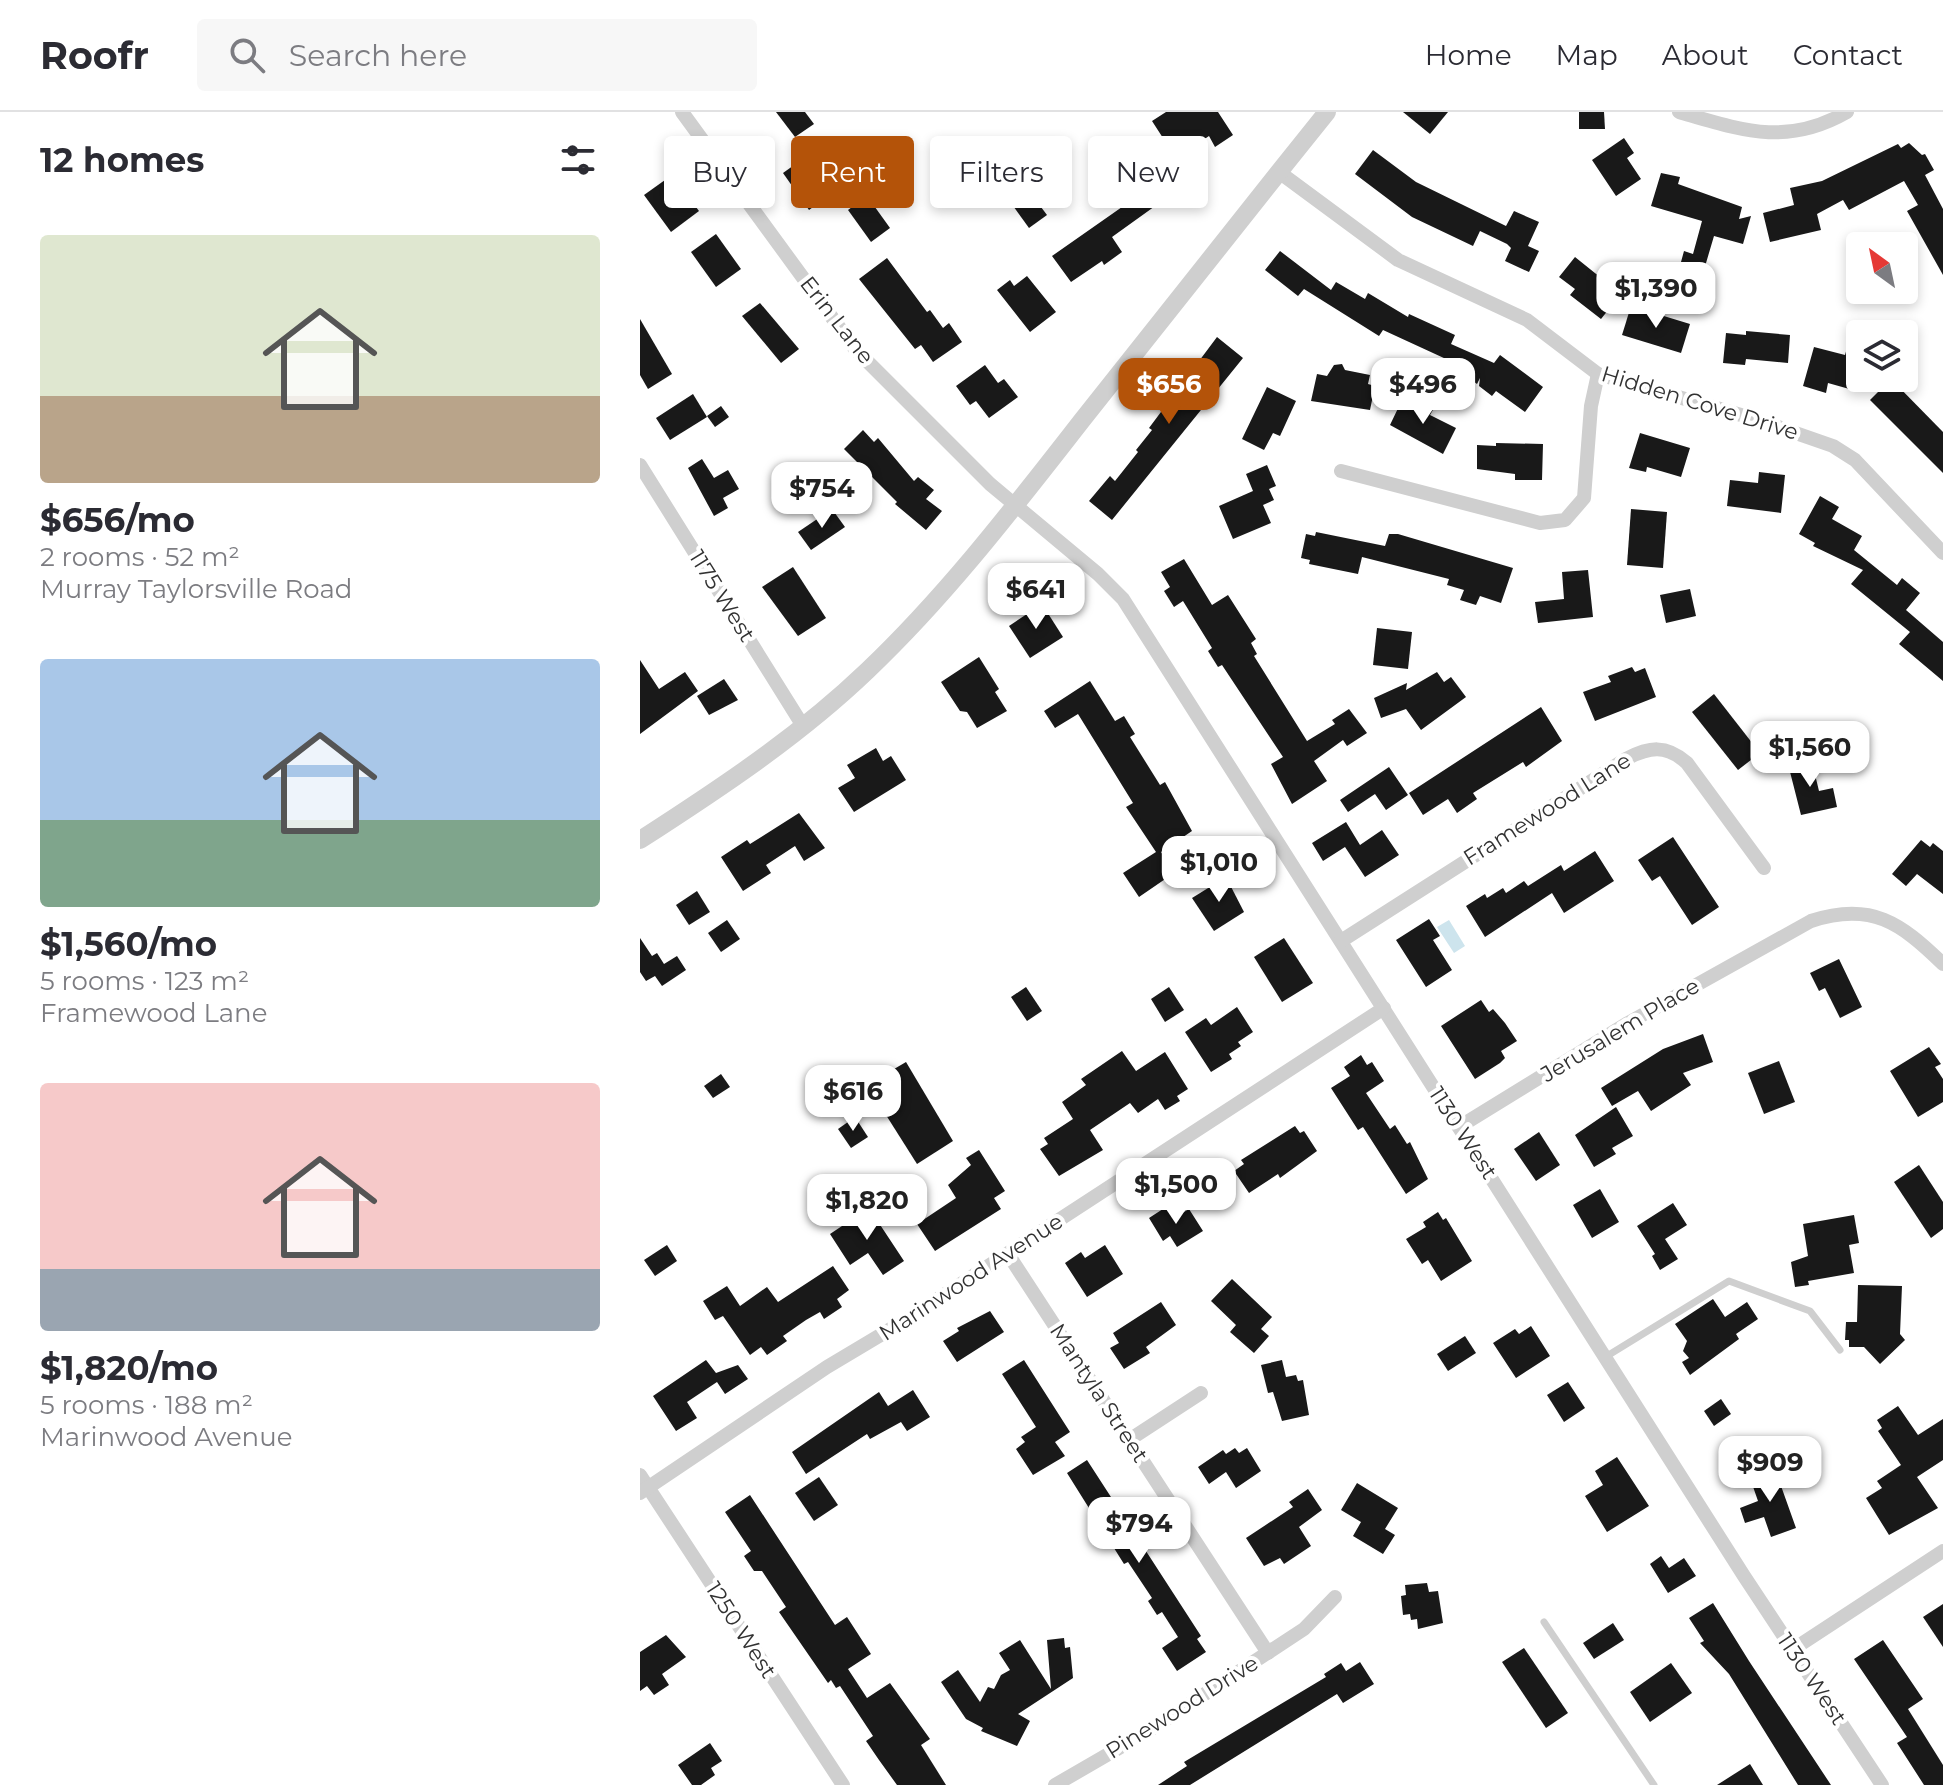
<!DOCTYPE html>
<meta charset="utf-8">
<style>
body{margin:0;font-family:Montserrat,sans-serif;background:#f7f7f7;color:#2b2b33;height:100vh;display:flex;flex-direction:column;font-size:30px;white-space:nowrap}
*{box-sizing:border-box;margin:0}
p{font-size:26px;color:#7c7c81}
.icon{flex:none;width:44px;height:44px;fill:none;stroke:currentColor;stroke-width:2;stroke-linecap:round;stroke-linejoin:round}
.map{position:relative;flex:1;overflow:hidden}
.drawer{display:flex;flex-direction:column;background:#fff;width:640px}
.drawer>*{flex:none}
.top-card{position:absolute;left:24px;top:24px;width:760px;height:72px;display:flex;gap:16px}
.needle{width:52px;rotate:327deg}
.buttons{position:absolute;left:1206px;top:120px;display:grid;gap:16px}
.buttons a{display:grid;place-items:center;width:72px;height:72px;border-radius:8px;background:#fff;box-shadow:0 4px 12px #0003;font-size:40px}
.price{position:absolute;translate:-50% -68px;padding:0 18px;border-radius:16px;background:#fff;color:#222;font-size:26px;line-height:52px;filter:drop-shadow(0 2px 4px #0008)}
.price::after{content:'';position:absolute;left:50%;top:48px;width:24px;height:18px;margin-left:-12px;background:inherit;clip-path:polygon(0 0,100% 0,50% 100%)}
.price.selected{background:#b45309;color:#fff}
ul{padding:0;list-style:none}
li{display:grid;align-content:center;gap:16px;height:424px;padding:0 40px}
li span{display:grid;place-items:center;height:248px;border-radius:8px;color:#555}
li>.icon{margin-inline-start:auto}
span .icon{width:144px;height:144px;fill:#fffc;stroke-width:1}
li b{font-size:34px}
h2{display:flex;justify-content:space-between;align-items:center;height:96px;padding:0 40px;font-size:34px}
.tag{padding:0 28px;border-radius:8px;background:#fff;box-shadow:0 4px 12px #0003;font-size:28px;line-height:72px}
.tag.selected{background:#b45309;color:#fff}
header{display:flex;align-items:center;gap:48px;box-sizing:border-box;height:112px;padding:0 40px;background:#fff;border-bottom:2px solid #e1e1e2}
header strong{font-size:38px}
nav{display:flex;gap:44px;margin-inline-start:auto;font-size:28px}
.search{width:560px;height:72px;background:#f7f7f7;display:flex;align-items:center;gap:20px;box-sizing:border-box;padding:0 28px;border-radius:8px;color:#7c7c81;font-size:30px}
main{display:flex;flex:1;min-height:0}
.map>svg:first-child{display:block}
</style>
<header>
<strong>Roofr</strong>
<div class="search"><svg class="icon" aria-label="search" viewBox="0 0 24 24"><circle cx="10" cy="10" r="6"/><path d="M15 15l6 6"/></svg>Search here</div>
<nav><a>Home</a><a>Map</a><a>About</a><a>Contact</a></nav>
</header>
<main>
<section class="drawer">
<h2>12 homes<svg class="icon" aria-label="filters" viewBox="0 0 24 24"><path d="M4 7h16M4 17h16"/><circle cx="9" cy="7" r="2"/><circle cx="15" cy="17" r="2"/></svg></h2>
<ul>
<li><span style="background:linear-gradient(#dfe7d0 65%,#b9a48a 0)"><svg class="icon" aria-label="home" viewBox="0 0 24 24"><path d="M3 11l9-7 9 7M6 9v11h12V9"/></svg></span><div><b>$656/mo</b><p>2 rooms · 52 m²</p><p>Murray Taylorsville Road</p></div></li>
<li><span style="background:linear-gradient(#a9c7e8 65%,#7fa58c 0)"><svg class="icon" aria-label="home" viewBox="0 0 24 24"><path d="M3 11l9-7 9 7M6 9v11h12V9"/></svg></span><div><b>$1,560/mo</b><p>5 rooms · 123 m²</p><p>Framewood Lane</p></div></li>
<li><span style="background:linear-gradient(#f6c9c9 75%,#9aa5b1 0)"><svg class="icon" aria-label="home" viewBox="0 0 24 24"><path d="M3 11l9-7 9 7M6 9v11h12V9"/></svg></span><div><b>$1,820/mo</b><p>5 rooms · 188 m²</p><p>Marinwood Avenue</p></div></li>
</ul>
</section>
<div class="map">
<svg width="1303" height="1673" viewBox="0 0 1303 1673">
<rect width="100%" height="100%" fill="#fff"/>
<polygon fill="#cde4ed" points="809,808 825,834 814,841 797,815"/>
<g fill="#191919">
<polygon points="136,0 165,0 174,12 155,25"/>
<polygon points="526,0 578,0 593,23 575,35 569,24 554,34 550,28 532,40 512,9"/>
<polygon points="763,0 808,0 790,22"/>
<polygon points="939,0 964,0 965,17 939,17"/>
<polygon points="984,26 994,41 987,46 1001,67 976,84 952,48"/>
<polygon points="1269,31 1282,43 1285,42 1294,58 1285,63 1303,97 1303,163 1267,99 1278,93 1264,69 1209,98 1203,88 1177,102 1181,118 1130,130 1123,101 1154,93 1150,76 1182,69 1258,32 1261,36"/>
<polygon points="733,38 776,70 866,114 874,99 899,110 888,134 899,139 889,160 865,149 871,136 867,132 840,119 833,134 772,105 715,62"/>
<polygon points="171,41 198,77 169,98 143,61"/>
<polygon points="524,48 543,74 472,125 482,140 464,153 462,149 431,170 412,144 482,95 474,84"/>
<polygon points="1021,61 1040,65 1038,72 1102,95 1099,107 1111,104 1103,132 1074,124 1061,168 1038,161 1044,139 1053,142 1062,109 1011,94"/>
<polygon points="32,63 59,99 31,120 4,83"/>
<polygon points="389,79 407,103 389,116 371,91"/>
<polygon points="227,84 250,116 231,130 208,98"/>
<polygon points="76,122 101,157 76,175 51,140"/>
<polygon points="640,139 691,178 696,170 725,187 728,181 768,205 769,202 815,223 811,232 854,251 860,243 903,275 885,300 856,279 852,284 839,274 840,266 837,272 822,261 817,272 798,263 806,247 743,218 739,224 664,177 658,184 625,158"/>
<polygon points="935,145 981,182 961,207 930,183 935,177 919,165"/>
<polygon points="247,146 287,200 290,198 303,216 309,211 322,230 293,250 281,233 275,237 219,167"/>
<polygon points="387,164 416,200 390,220 357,178 370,168 374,174"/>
<polygon points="120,191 159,237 141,251 102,204"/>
<polygon points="991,194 1050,212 1041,241 982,223"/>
<polygon points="0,207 32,262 8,277 0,263"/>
<polygon points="1106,219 1150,223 1148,251 1106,247 1105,253 1083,251 1086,221 1106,223"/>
<polygon points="577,225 603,246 472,408 449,389 470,364 475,369 498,340 496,338 512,318 509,316"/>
<polygon points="1174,235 1205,243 1207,236 1220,240 1220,280 1188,271 1186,281 1163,274"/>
<polygon points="702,252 705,258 730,263 728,272 735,274 730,298 671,289 677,262 687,264 694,253"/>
<polygon points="345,253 358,271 364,267 378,285 349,306 336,289 330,293 316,274"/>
<polygon points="1251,267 1303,320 1303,361 1230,288"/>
<polygon points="627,275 656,289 640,324 633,321 624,338 602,327"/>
<polygon points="53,282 67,305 30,328 16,306"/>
<polygon points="777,287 794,296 790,303 816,316 803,342 750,313 761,290 772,296"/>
<polygon points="81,294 89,305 75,315 67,304"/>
<polygon points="223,318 234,330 238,326 274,369 278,365 294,378 286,387 302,399 286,418 255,392 257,390 204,337"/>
<polygon points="1000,321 1050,336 1041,365 1007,355 1006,360 989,356"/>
<polygon points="856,331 903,332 902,368 875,368 875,362 837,357 837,333 856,334"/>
<polygon points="62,347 74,366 88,358 99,377 83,386 88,396 74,404 48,356"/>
<polygon points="627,353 636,374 629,377 634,388 623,393 631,411 593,427 579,394 613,379 606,362"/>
<polygon points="1119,360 1145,363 1141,401 1087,394 1090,368 1118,371"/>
<polygon points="1180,384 1199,395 1192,407 1222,424 1214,438 1257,473 1262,466 1280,481 1266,498 1303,530 1303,569 1259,532 1270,520 1211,472 1223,458 1173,434 1175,431 1159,422"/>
<polygon points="192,397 205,415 171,438 158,420"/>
<polygon points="991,397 1027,400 1023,456 987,453"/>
<polygon points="676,420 745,434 749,422 758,422 873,456 861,491 840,484 836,493 820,488 824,478 807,473 809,467 722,445 718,462 669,452 670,448 661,446 666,422 675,424"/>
<polygon points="544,447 572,493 588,483 616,527 611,531 617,542 614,544 667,629 695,612 692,608 709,597 727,621 707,634 703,628 674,649 687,669 652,692 631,652 643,645 582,553 578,555 568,539 572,536 543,489 534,495 524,479 530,475 521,460"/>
<polygon points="153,455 186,506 158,524 122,475"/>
<polygon points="948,458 953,505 898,511 895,490 924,487 922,460"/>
<polygon points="1050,477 1056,504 1026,511 1020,483"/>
<polygon points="402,492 423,525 390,546 369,514"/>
<polygon points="737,516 772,520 768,557 733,553"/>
<polygon points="339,545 359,577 355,580 367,599 337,616 327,600 320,599 301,570"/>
<polygon points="0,548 19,577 45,560 58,579 0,622"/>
<polygon points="992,555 995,560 1005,556 1016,585 955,609 943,580 971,570 968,564"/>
<polygon points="797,560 804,570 811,565 826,585 781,618 766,597 741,606 734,586 767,571 766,578"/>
<polygon points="84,567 98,588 69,603 57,584"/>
<polygon points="450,569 475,609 484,604 495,622 490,625 520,673 525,670 552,719 521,740 534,761 499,785 483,761 516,740 486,695 493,691 438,602 415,616 404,599"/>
<polygon points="1074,582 1120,641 1098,658 1052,600"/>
<polygon points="901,595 922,629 886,655 883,650 833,681 837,687 817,701 808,687 783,703 769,681"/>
<polygon points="236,636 243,649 251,644 266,668 214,700 198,676 215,666 207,653"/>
<polygon points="1171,646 1179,679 1193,676 1197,695 1161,703 1148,652"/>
<polygon points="749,655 768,683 746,698 735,682 708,700 700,688"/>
<polygon points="159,701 185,736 164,749 155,734 126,753 131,761 103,779 81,745 107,728 110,732"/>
<polygon points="706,710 720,733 742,718 759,743 725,765 705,735 683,749 672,731"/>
<polygon points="1033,725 1079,795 1052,813 1020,764 1012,769 998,748"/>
<polygon points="1281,728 1290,735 1293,731 1303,739 1303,782 1277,762 1266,774 1252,762"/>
<polygon points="955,739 974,769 924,801 912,781 845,825 826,794 845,782 847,786 863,776 866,781 884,769 888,774 921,753 924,759"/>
<polygon points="586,765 604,800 574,819 552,786"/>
<polygon points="57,779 70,800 49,813 36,793"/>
<polygon points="789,807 800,824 793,828 812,858 786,875 756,828"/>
<polygon points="87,808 100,827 81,840 68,821"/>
<polygon points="0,826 12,844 17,841 24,852 37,844 46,858 22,874 15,864 6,869 0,860"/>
<polygon points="644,826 673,871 642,890 614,845"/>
<polygon points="1199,847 1222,895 1200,906 1185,876 1179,879 1170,861"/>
<polygon points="386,875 402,899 387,909 371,885"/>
<polygon points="529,875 544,898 525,910 511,887"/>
<polygon points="841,888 849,900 853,897 865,911 877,929 861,939 865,946 860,951 835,967 801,914"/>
<polygon points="597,895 613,920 598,930 601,934 589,942 592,947 571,960 545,920 566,906 571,913"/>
<polygon points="1063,922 1073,950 1043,961 1051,973 1011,999 998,979 972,994 961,976 1023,937"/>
<polygon points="1289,935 1301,952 1295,955 1303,967 1303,990 1278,1005 1250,959"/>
<polygon points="482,939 496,959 525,940 548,977 537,984 540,989 525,998 518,987 498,1001 490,991 450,1018 463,1038 419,1064 400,1037 408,1032 404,1026 433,1007 422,990 446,973 441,967"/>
<polygon points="721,943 727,953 732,950 744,969 726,981 750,1017 755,1013 767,1032 770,1030 788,1067 766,1082 723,1015 718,1018 691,976 710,964 704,955"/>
<polygon points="1139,949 1155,990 1124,1002 1108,961"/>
<polygon points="266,950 313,1029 277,1052 227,973"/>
<polygon points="81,962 90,975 73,986 64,974"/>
<polygon points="976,995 993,1024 972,1036 976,1042 954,1055 935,1023"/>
<polygon points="215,1005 228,1025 211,1036 198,1017"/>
<polygon points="655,1014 660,1021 664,1019 677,1039 640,1066 638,1062 609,1081 594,1059 604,1052 601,1048"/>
<polygon points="899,1020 920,1053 896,1069 874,1037"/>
<polygon points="339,1038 365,1079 354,1086 361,1097 295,1139 277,1112 316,1086 308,1073 331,1053 326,1046"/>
<polygon points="1279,1053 1303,1090 1303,1117 1291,1126 1254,1070"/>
<polygon points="960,1077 979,1110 952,1126 933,1093"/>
<polygon points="1033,1091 1047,1113 1025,1127 1038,1147 1020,1158 1012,1144 1015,1142 997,1114"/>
<polygon points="526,1095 534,1106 549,1097 563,1119 537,1135 530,1124 523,1129 509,1106"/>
<polygon points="229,1096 264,1149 243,1163 228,1141 210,1153 190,1122"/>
<polygon points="798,1100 803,1108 806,1106 832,1149 801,1169 788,1148 782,1152 766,1127 786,1115 783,1110"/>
<polygon points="1214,1103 1219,1131 1209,1133 1214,1161 1168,1169 1169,1173 1155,1175 1151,1150 1168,1144 1163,1112"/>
<polygon points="27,1133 37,1149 15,1164 4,1148"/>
<polygon points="465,1133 483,1162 447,1185 425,1151 441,1140 445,1146"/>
<polygon points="193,1154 209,1178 197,1187 202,1195 184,1207 180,1200 166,1208 143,1224 147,1229 127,1243 121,1235 110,1243 83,1204 75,1208 63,1189 87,1174 100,1194 127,1175 138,1190"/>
<polygon points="592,1167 632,1205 621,1217 629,1224 614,1241 590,1220 596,1213 571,1189"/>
<polygon points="1218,1173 1262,1174 1260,1222 1265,1228 1240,1252 1224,1235 1209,1235 1209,1228 1205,1228 1206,1210 1217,1210"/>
<polygon points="1073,1187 1085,1205 1107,1190 1118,1207 1096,1222 1099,1227 1050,1263 1042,1250 1049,1246 1043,1239 1047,1229 1035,1212"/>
<polygon points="521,1190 536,1213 506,1235 510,1241 484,1257 470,1236 479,1231 473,1221"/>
<polygon points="350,1199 364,1220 317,1250 303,1229 319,1219 317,1216"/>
<polygon points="891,1214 910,1244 876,1266 853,1231 875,1217 879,1222"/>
<polygon points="825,1224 836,1241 808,1259 797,1242"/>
<polygon points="66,1248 76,1261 98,1253 108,1267 85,1282 77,1270 47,1290 57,1306 36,1319 13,1284"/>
<polygon points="384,1248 430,1320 415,1330 425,1344 393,1363 376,1337 385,1330 381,1325 396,1315 362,1262"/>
<polygon points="642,1248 646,1265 656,1263 658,1269 663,1268 669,1303 642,1309 633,1280 628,1281 621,1253"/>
<polygon points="928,1270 945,1296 924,1310 907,1283"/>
<polygon points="273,1278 290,1305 267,1319 261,1310 230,1327 227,1322 166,1362 152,1340 239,1280 248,1294"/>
<polygon points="1081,1287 1091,1302 1074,1314 1064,1299"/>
<polygon points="1258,1294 1278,1323 1303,1307 1303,1348 1277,1365 1298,1396 1249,1423 1226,1386 1242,1376 1237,1369 1261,1353 1238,1319 1242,1316 1237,1308"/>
<polygon points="595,1336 599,1341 607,1336 621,1359 596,1376 586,1360 569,1372 558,1355 583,1338 586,1342"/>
<polygon points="977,1345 1009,1394 967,1420 945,1384 963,1373 955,1359"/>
<polygon points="447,1348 561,1524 557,1527 566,1540 537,1559 522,1536 538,1525 522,1500 517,1503 508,1489 512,1486 488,1450 484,1452 427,1361"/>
<polygon points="1135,1357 1156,1416 1131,1425 1124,1405 1105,1411 1100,1396 1118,1389 1110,1366"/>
<polygon points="179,1365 198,1393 174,1409 155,1381"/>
<polygon points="717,1371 758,1396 745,1417 755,1423 743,1442 713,1424 721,1410 701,1398"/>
<polygon points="668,1377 682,1398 659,1415 671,1434 644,1452 640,1446 624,1454 606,1426 653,1395 649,1390"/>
<polygon points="110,1383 195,1513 207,1505 231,1542 208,1557 227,1586 250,1571 290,1627 281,1633 306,1673 257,1673 239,1648 226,1629 233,1624 200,1574 196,1576 191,1568 188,1571 139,1500 146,1495 122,1459 114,1459 104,1444 111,1439 85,1400"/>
<polygon points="1021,1444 1029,1456 1044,1446 1056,1464 1028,1481 1010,1452"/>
<polygon points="787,1471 789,1480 798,1479 803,1511 778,1517 777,1507 771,1508 770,1502 763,1503 761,1484 766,1483 765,1473"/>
<polygon points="1073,1491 1109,1549 1191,1673 1158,1673 1089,1562 1060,1531 1064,1529 1049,1506"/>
<polygon points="1303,1492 1303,1535 1283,1505"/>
<polygon points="973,1511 984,1528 954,1547 943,1531"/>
<polygon points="26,1523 46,1545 22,1562 29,1573 14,1583 7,1574 0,1579 0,1540"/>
<polygon points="424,1526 425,1536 430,1535 433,1566 378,1602 390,1609 377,1634 341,1619 343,1616 326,1607 301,1570 318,1558 340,1590 348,1575 354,1577 361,1563 370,1558 359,1541 380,1528 411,1577 407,1528"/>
<polygon points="1243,1528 1283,1587 1268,1597 1303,1653 1303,1673 1284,1673 1257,1631 1267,1625 1214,1547"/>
<polygon points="884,1536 928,1601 906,1616 862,1550"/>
<polygon points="720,1550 734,1572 703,1591 697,1582 550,1673 518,1673 547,1654 544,1650 686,1565 684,1562 701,1551 706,1559"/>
<polygon points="1031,1551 1052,1581 1010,1610 990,1580"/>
<polygon points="70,1631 82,1649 71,1656 75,1663 61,1673 52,1673 38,1653"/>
<polygon points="1110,1652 1123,1673 1077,1673"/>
</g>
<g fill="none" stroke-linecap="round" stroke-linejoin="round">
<g stroke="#cfcfcf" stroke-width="7">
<polyline points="967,1244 1089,1169 1170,1199 1200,1238"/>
<polyline points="904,1510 1014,1673"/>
</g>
<g stroke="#cfcfcf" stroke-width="14">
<polyline points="42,0 215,237 350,372 458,462 483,487 1104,1464 1242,1673"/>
<path d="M1039,0C1101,18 1146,35 1207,0"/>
<polyline points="639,60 758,148 887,208 958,262 1115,307 1193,334 1215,348 1303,441"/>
<polyline points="0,353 163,614"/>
<polyline points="701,359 900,411 925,408 944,386 951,294 958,262"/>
<path d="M701,829L986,647C1009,635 1026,632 1047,651L1124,756"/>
<path d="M819,1015L988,911L1171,809C1231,789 1261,811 1303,852"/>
<polyline points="368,1142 628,1541"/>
<polyline points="489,1328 561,1281"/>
<polyline points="0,1363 203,1673"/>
<polyline points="0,1381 187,1255 264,1209 744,896"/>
<polyline points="1152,1538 1303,1439"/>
<polyline points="415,1673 510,1618 664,1517 695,1485"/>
</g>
<path stroke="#cfcfcf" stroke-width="18" d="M0,728C79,677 158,625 227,559C307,483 375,394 443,307C524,205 605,102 687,0"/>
</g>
<g text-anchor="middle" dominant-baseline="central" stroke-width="8" stroke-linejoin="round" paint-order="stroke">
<g font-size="22" fill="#323232" stroke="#fff">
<text transform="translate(197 208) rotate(52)">Erin Lane</text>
<text transform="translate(1060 291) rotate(17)">Hidden Cove Drive</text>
<text transform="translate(82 484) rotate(58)">1175 West</text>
<text transform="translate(907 697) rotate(-32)">Framewood Lane</text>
<text transform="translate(980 918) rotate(-31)">Jerusalem Place</text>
<text transform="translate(823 1021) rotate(57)">1130 West</text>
<text transform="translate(331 1165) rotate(-33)">Marinwood Avenue</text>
<text transform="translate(459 1281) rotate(57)">Mantyla Street</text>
<text transform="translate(101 1518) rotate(57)">1250 West</text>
<text transform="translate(1172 1567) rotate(56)">1130 West</text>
<text transform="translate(542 1595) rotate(-32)">Pinewood Drive</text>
</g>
</g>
</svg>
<div class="buttons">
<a><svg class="needle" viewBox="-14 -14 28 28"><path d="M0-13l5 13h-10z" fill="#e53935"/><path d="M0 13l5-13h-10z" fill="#7c7c81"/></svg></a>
<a><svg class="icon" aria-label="layers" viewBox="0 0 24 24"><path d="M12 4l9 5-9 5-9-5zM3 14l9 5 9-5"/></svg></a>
</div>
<b class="price" style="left:1016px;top:218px">$1,390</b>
<b class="price selected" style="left:529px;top:314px">$656</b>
<b class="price" style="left:783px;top:314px">$496</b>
<b class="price" style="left:182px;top:418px">$754</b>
<b class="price" style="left:396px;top:519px">$641</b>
<b class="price" style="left:1170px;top:677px">$1,560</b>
<b class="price" style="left:579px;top:792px">$1,010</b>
<b class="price" style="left:213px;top:1021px">$616</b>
<b class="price" style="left:536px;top:1114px">$1,500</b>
<b class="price" style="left:227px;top:1130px">$1,820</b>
<b class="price" style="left:1130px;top:1392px">$909</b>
<b class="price" style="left:499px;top:1453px">$794</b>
<div class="top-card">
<a class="tag">Buy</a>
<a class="tag selected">Rent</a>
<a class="tag">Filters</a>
<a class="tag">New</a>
</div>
</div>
</main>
